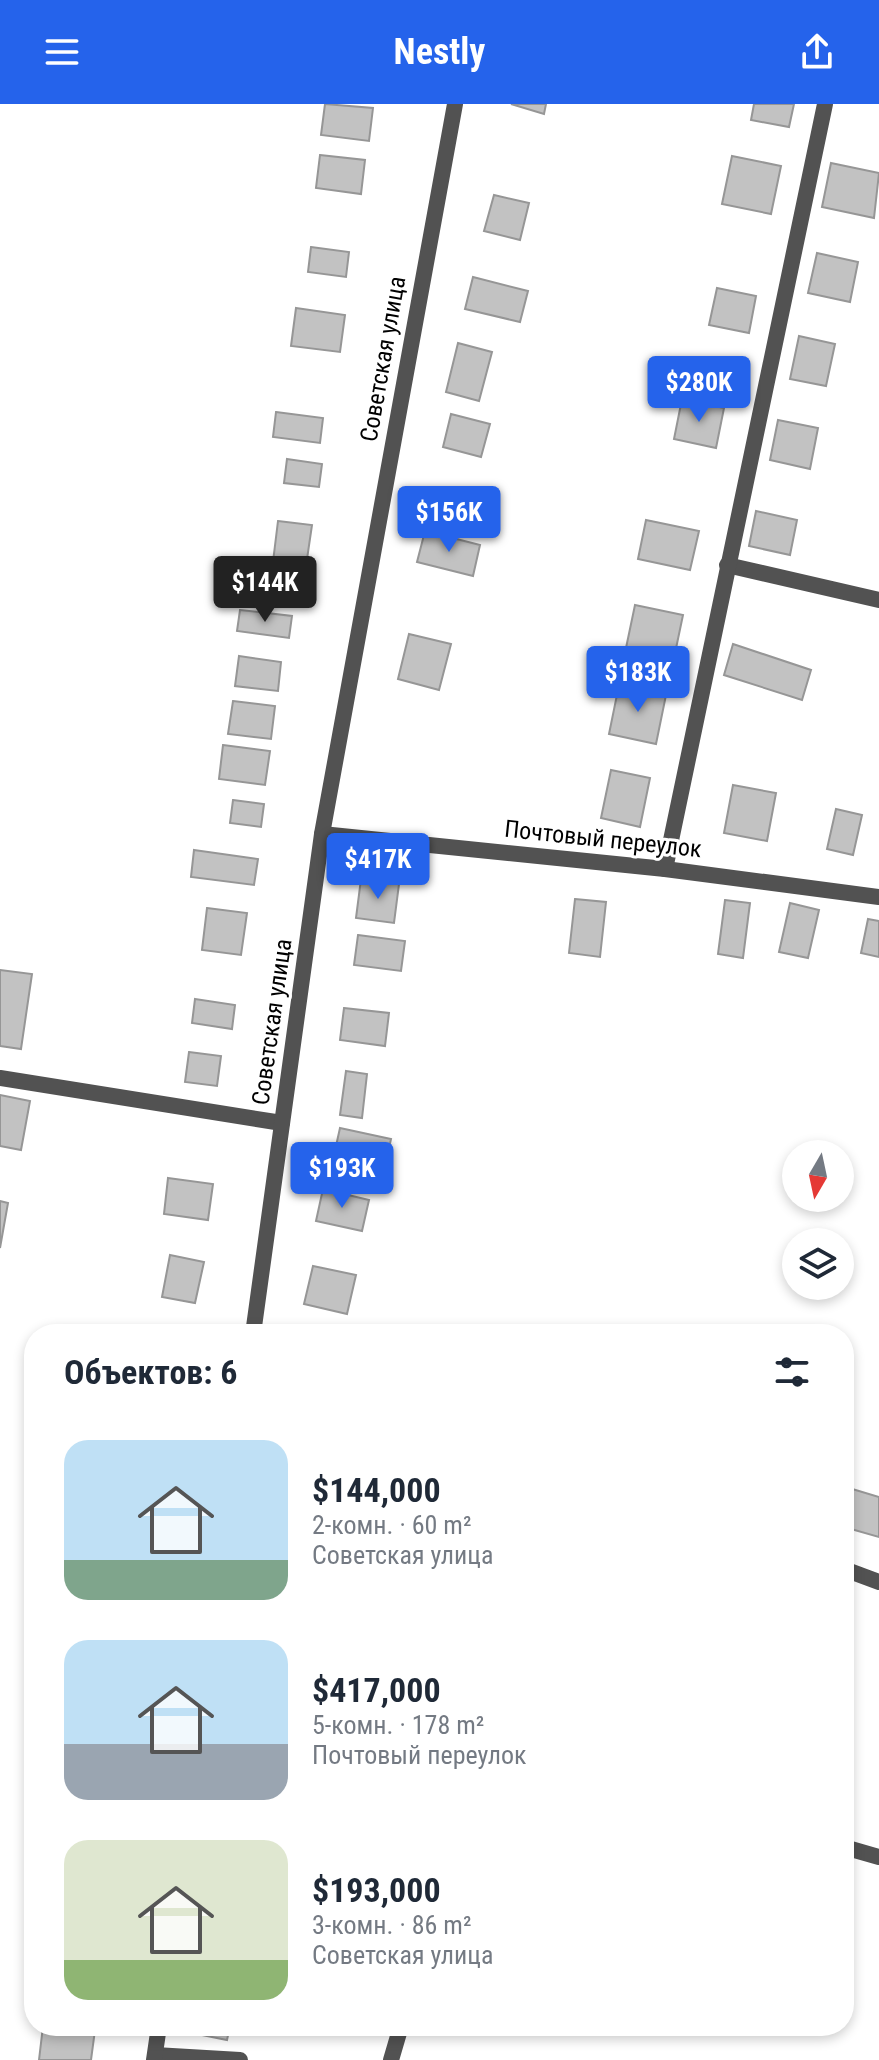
<!DOCTYPE html>
<html lang="ru">
<meta charset="utf-8">
<style>
body{margin:0;font-family:"Roboto Condensed",sans-serif;background:#f6f6f7;color:#1f2937;height:100vh;display:flex;flex-direction:column;font-size:30px;white-space:nowrap}
*{box-sizing:border-box;margin:0}
p{font-size:26px;color:#747a83}
.icon{flex:none;width:44px;height:44px;fill:none;stroke:currentColor;stroke-width:2;stroke-linecap:round;stroke-linejoin:round}
.map{position:relative;flex:1;overflow:hidden}
.details{position:absolute;left:24px;top:1220px;width:830px;height:712px;display:flex;flex-direction:column;background:#fff;border-radius:32px;box-shadow:0 4px 12px #0003}
.details>*{flex:none}
.needle{width:52px;rotate:189deg}
.buttons{position:absolute;left:782px;top:1036px;display:grid;gap:16px}
.buttons a{display:grid;place-items:center;width:72px;height:72px;border-radius:50%;background:#fff;box-shadow:0 4px 12px #0003;font-size:40px}
.price{position:absolute;translate:-50% -68px;padding:0 18px;border-radius:8px;background:#2563eb;color:#fff;font-size:26px;line-height:52px;filter:drop-shadow(0 2px 4px #0008)}
.price::after{content:'';position:absolute;left:50%;top:48px;width:24px;height:18px;margin-left:-12px;background:inherit;clip-path:polygon(0 0,100% 0,50% 100%)}
.price.current{background:#222;color:#fff}
ul{padding:0;list-style:none}
li{display:flex;align-items:center;gap:24px;height:200px;padding:0 40px}
li span{display:grid;place-items:center;flex:none;width:224px;height:160px;border-radius:24px;color:#555}
li>.icon{margin-inline-start:auto}
span .icon{width:96px;height:96px;fill:#fffc;stroke-width:1}
li b{font-size:34px}
h2{display:flex;justify-content:space-between;align-items:center;height:96px;padding:0 40px;font-size:34px}
header{display:flex;justify-content:space-between;align-items:center;height:104px;padding:0 40px;background:#2563eb;color:#fff;font-size:36px;font-weight:700}
.map>svg:first-child{display:block}
</style>
<header><svg class="icon" aria-label="menu" viewBox="0 0 24 24"><path d="M4 6h16M4 12h16M4 18h16"/></svg>Nestly<svg class="icon" aria-label="share" viewBox="0 0 24 24"><path d="M12 15V3M7 8l5-5 5 5M5 13v7h14v-7"/></svg></header>
<div class="map">
<svg width="879" height="1956" viewBox="0 0 879 1956">
<rect width="100%" height="100%" fill="#fff"/>
<g fill="#c2c2c2" stroke="#969696" stroke-width="2">
<polygon points="325,0 373,4 369,37 321,31"/>
<polygon points="511,0 546,0 544,10"/>
<polygon points="754,0 794,0 789,23 751,16"/>
<polygon points="320,51 365,56 361,90 316,84"/>
<polygon points="732,52 781,62 771,110 722,100"/>
<polygon points="831,59 879,69 874,114 822,103"/>
<polygon points="494,91 529,99 520,136 484,127"/>
<polygon points="311,143 349,148 346,173 308,168"/>
<polygon points="817,149 858,158 850,198 808,189"/>
<polygon points="473,173 528,187 520,218 465,205"/>
<polygon points="717,184 756,192 749,229 709,221"/>
<polygon points="296,204 345,211 340,248 291,242"/>
<polygon points="799,232 835,240 826,282 790,275"/>
<polygon points="458,239 492,248 479,297 446,288"/>
<polygon points="682,295 724,304 716,344 674,335"/>
<polygon points="276,308 323,314 320,339 273,333"/>
<polygon points="451,310 490,320 481,353 443,343"/>
<polygon points="778,316 818,324 810,365 770,356"/>
<polygon points="287,355 322,360 319,383 284,379"/>
<polygon points="756,407 797,416 790,451 749,442"/>
<polygon points="646,416 699,427 690,466 638,455"/>
<polygon points="278,417 312,421 306,462 273,458"/>
<polygon points="425,427 480,441 473,472 417,458"/>
<polygon points="635,501 683,511 674,554 626,544"/>
<polygon points="240,506 292,512 289,534 237,527"/>
<polygon points="409,530 451,540 439,586 398,575"/>
<polygon points="733,540 811,566 802,596 724,571"/>
<polygon points="239,552 281,558 278,587 235,582"/>
<polygon points="619,581 666,591 656,640 609,630"/>
<polygon points="233,597 275,602 271,635 228,630"/>
<polygon points="223,641 270,647 265,681 219,675"/>
<polygon points="611,666 650,674 640,723 601,714"/>
<polygon points="733,681 776,689 767,737 724,729"/>
<polygon points="233,696 264,700 261,723 230,719"/>
<polygon points="836,705 862,711 853,751 827,745"/>
<polygon points="194,746 258,755 254,781 191,773"/>
<polygon points="361,775 399,780 394,819 356,814"/>
<polygon points="575,795 606,798 600,853 569,849"/>
<polygon points="725,796 750,799 743,854 718,850"/>
<polygon points="790,799 819,806 808,854 779,848"/>
<polygon points="207,804 247,809 241,851 202,846"/>
<polygon points="868,815 879,817 879,853 861,849"/>
<polygon points="358,831 405,837 401,867 354,861"/>
<polygon points="0,866 32,870 21,945 0,942"/>
<polygon points="195,895 235,901 232,925 192,919"/>
<polygon points="344,904 389,909 385,942 340,936"/>
<polygon points="189,948 221,952 217,982 185,978"/>
<polygon points="346,967 367,970 362,1014 340,1011"/>
<polygon points="0,991 30,997 21,1046 0,1042"/>
<polygon points="340,1024 391,1035 383,1071 332,1060"/>
<polygon points="168,1074 213,1080 208,1116 164,1110"/>
<polygon points="323,1085 369,1096 362,1127 316,1117"/>
<polygon points="0,1097 8,1099 0,1144"/>
<polygon points="170,1151 204,1158 195,1199 162,1193"/>
<polygon points="313,1162 356,1171 347,1210 304,1200"/>
<polygon points="301,1224 327,1230 299,1230"/>
<polygon points="849,1384 879,1393 879,1433 844,1423"/>
<polygon points="43,1922 95,1926 91,1956 39,1956"/>
<polygon points="188,1922 230,1922 227,1936 187,1928"/>
</g>
<g fill="none" stroke-linecap="round" stroke-linejoin="round">
<g stroke="#525252" stroke-width="16">
<polyline points="844,1743 879,1753"/>
<polyline points="155,1951 240,1956"/>
<polyline points="391,1956 401,1922"/>
</g>
<g stroke="#525252" stroke-width="16">
<polyline points="727,461 879,496"/>
<polyline points="322,730 665,765 879,793"/>
<polyline points="665,765 825,0"/>
<polyline points="0,974 282,1019"/>
<polyline points="253,1230 322,730 455,0"/>
<polyline points="844,1465 879,1478"/>
<polyline points="154,1956 159,1922"/>
</g>
</g>
<g text-anchor="middle" dominant-baseline="central" stroke-width="6" stroke-linejoin="round" paint-order="stroke">
<g font-size="24" fill="#000" stroke="#fff">
<text transform="translate(383 255) rotate(-80)">Советская улица</text>
<text transform="translate(603 735) rotate(6)">Почтовый переулок</text>
<text transform="translate(272 918) rotate(-82)">Советская улица</text>
</g>
</g>
</svg>
<div class="buttons">
<a><svg class="needle" viewBox="-14 -14 28 28"><path d="M0-13l5 13h-10z" fill="#e53935"/><path d="M0 13l5-13h-10z" fill="#747a83"/></svg></a>
<a><svg class="icon" aria-label="layers" viewBox="0 0 24 24"><path d="M12 4l9 5-9 5-9-5zM3 14l9 5 9-5"/></svg></a>
</div>
<b class="price" style="left:699px;top:320px">$280K</b>
<b class="price" style="left:449px;top:450px">$156K</b>
<b class="price current" style="left:265px;top:520px">$144K</b>
<b class="price" style="left:638px;top:610px">$183K</b>
<b class="price" style="left:378px;top:797px">$417K</b>
<b class="price" style="left:342px;top:1106px">$193K</b>
<section class="details">
<h2>Объектов: 6<svg class="icon" aria-label="filters" viewBox="0 0 24 24"><path d="M4 7h16M4 17h16"/><circle cx="9" cy="7" r="2"/><circle cx="15" cy="17" r="2"/></svg></h2>
<ul>
<li><span style="background:linear-gradient(#bfe0f5 75%,#7fa58c 0)"><svg class="icon" aria-label="home" viewBox="0 0 24 24"><path d="M3 11l9-7 9 7M6 9v11h12V9"/></svg></span><div><b>$144,000</b><p>2-комн. · 60 m²</p><p>Советская улица</p></div></li>
<li><span style="background:linear-gradient(#bfe0f5 65%,#9aa5b1 0)"><svg class="icon" aria-label="home" viewBox="0 0 24 24"><path d="M3 11l9-7 9 7M6 9v11h12V9"/></svg></span><div><b>$417,000</b><p>5-комн. · 178 m²</p><p>Почтовый переулок</p></div></li>
<li><span style="background:linear-gradient(#dfe7d0 75%,#8fb573 0)"><svg class="icon" aria-label="home" viewBox="0 0 24 24"><path d="M3 11l9-7 9 7M6 9v11h12V9"/></svg></span><div><b>$193,000</b><p>3-комн. · 86 m²</p><p>Советская улица</p></div></li>
</ul>
</section>
</div>
